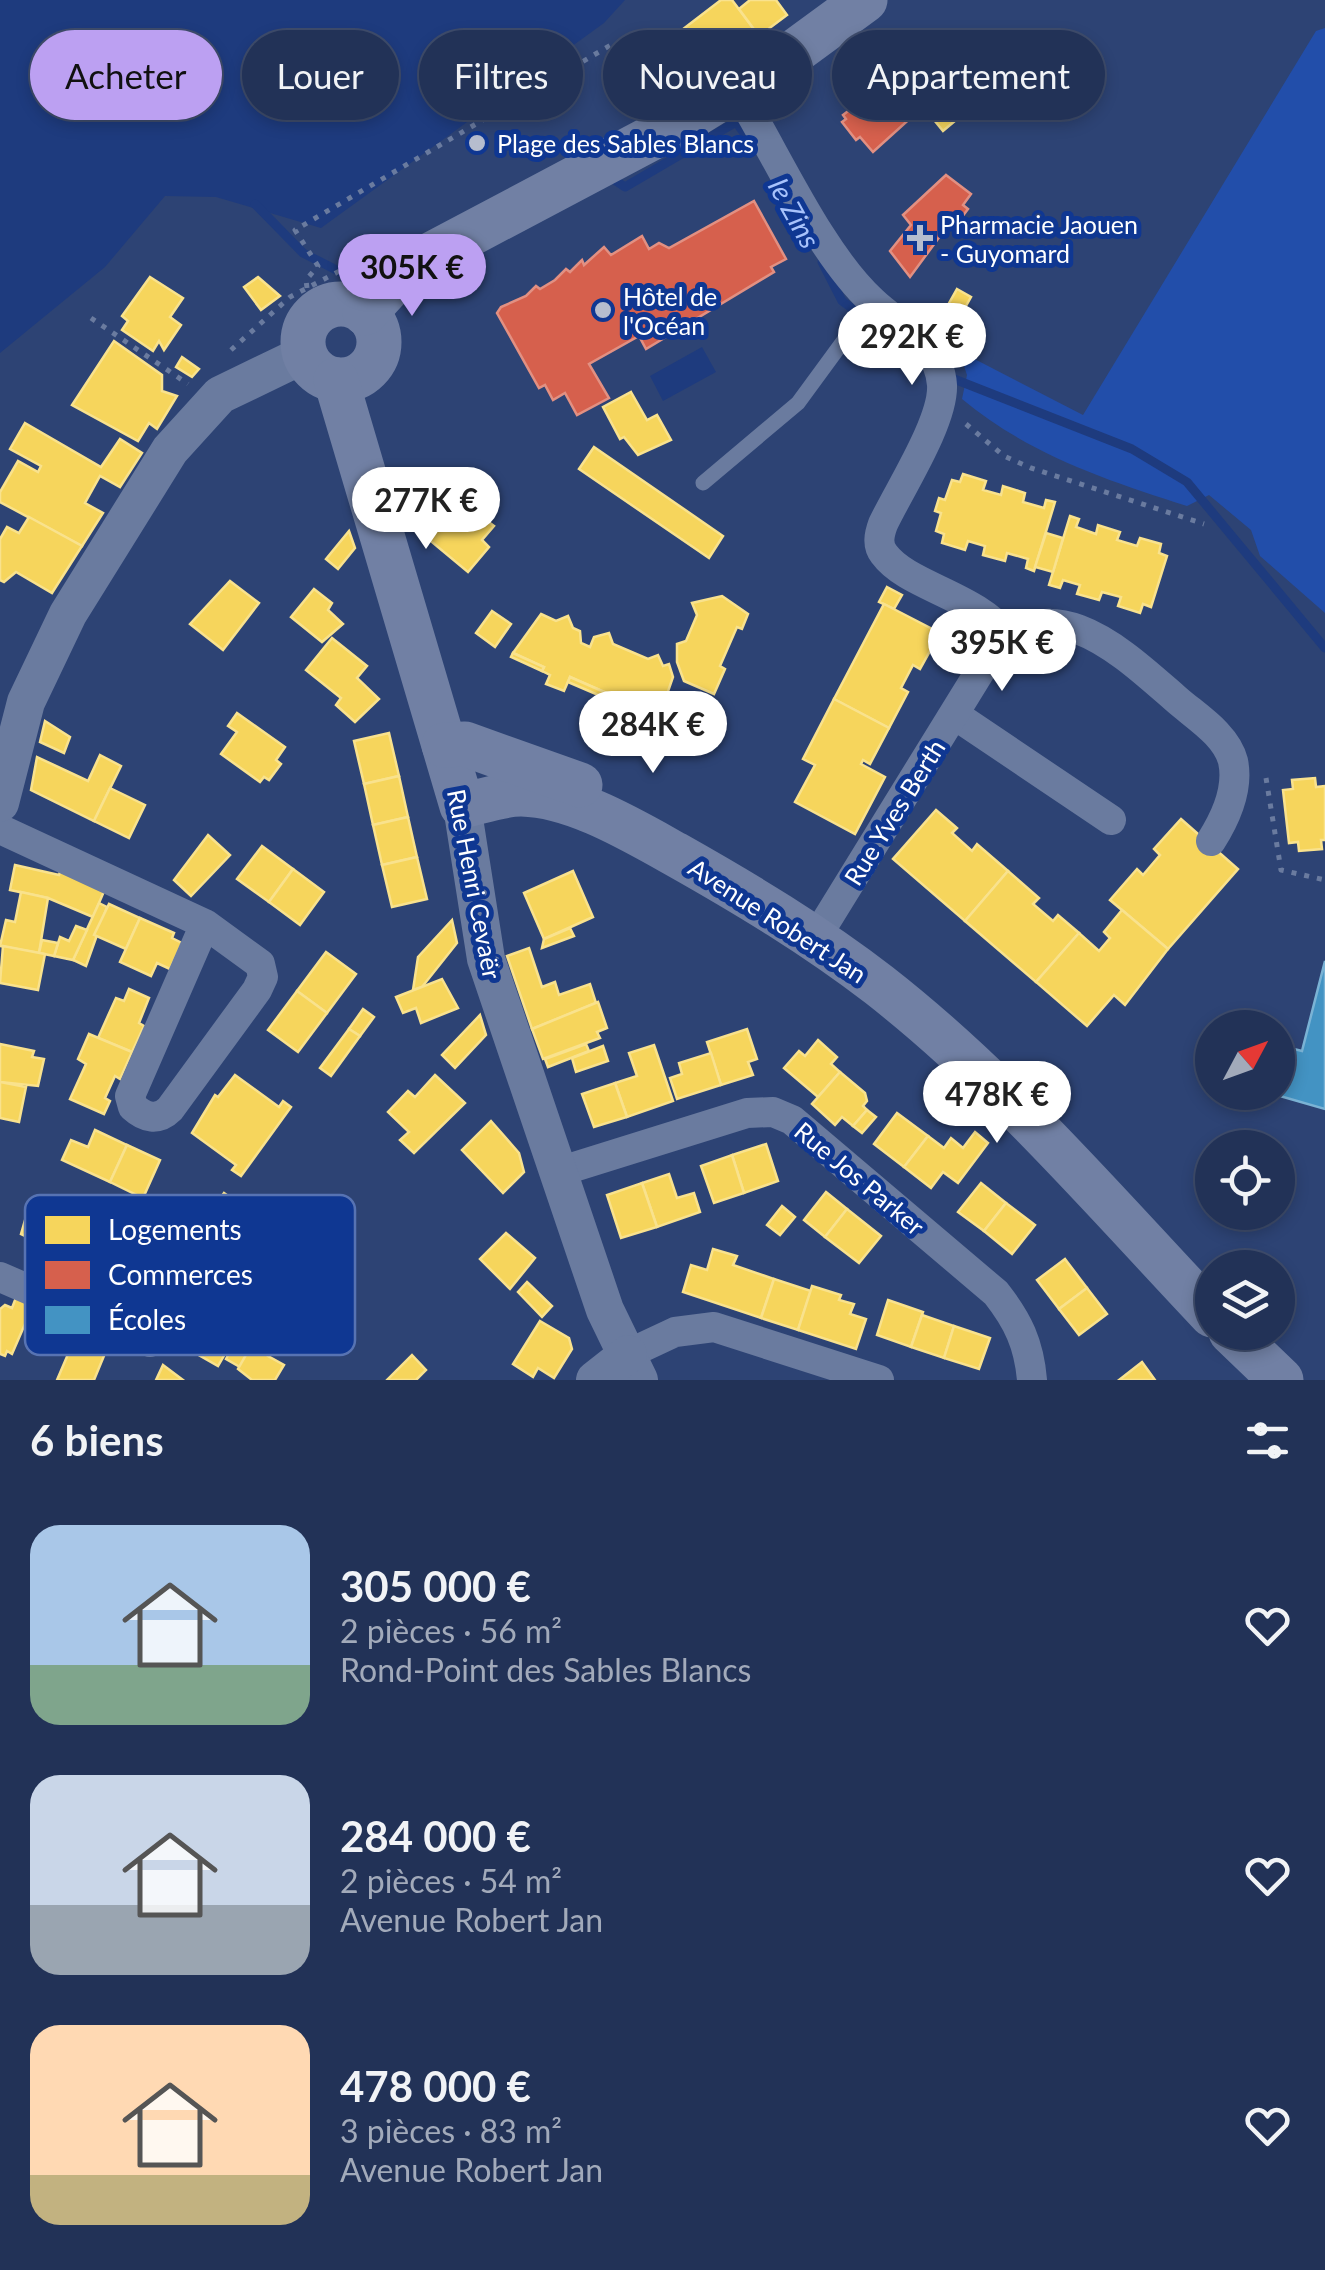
<!DOCTYPE html>
<html lang="fr">
<meta charset="utf-8">
<style>
body{margin:0;font-family:Lato,sans-serif;background:#2e3e61;color:#f1f3f6;height:100vh;display:flex;flex-direction:column;font-size:38px;white-space:nowrap}
*{box-sizing:border-box;margin:0}
p{font-size:32px;color:#a2aaba}
.icon{flex:none;width:55px;height:55px;fill:none;stroke:currentColor;stroke-width:2;stroke-linecap:round;stroke-linejoin:round}
.map{position:relative;height:1380px;overflow:hidden}
.side{display:flex;flex-direction:column;background:#223257;flex:1}
.side>*{flex:none}
.guide{position:absolute;left:30px;top:30px;width:1265px;height:90px;display:flex;gap:20px}
.needle{width:65px;rotate:49deg}
.tools{position:absolute;left:1195px;top:1010px;display:grid;gap:20px}
.tools a{display:grid;place-items:center;width:100px;height:100px;border-radius:50%;background:#223257;box-shadow:0 5px 15px #0003,0 0 0 2px #3f4d6d;font-size:50px}
.price{position:absolute;translate:-50% -85px;padding:0 22px;border-radius:35px;background:#fff;color:#222;font-size:32px;line-height:65px;filter:drop-shadow(0 2px 5px #0008)}
.price::after{content:'';position:absolute;left:50%;top:60px;width:30px;height:22px;margin-left:-15px;background:inherit;clip-path:polygon(0 0,100% 0,50% 100%)}
.price.active{background:#bca0f2;color:#111}
ul{padding:0;list-style:none}
li{display:flex;align-items:center;gap:30px;height:250px;padding:0 30px}
li span{display:grid;place-items:center;flex:none;width:280px;height:200px;border-radius:30px;color:#555}
li>.icon{margin-inline-start:auto}
span .icon{width:120px;height:120px;fill:#fffc;stroke-width:1}
li b{font-size:42px}
h2{display:flex;justify-content:space-between;align-items:center;height:120px;padding:0 30px;font-size:42px}
.chip{padding:0 35px;border-radius:45px;background:#223257;box-shadow:0 5px 15px #0003,0 0 0 2px #3f4d6d;font-size:35px;line-height:90px}
.chip.active{background:#bca0f2;color:#111}
.map>svg:first-child{display:block}
</style>
<div class="map">
<svg width="1325" height="1380" viewBox="0 0 1325 1380">
<rect width="100%" height="100%" fill="#2d4374"/>
<path fill="#224eaa" d="M1325,28V613L1260,556L1251,530L1209,495L1187,506C1106,480 1028,454 962,399L967,375L959,351L1083,415L1316,31Z"/>
<g fill="#1e3b7e">
<polygon points="0,0 625,0 604,23 321,228 216,197 165,196 105,267 0,353"/>
<polygon points="702,347 716,372 663,401 650,376"/>
</g>
<g fill="#f6d55c" stroke="#f9e28d" stroke-width="2.5">
<polygon points="721,0 732,0 759,36 693,81 678,33"/>
<polygon points="750,0 776,0 787,15 759,36 739,9"/>
<polygon points="941,101 956,120 943,131 930,115"/>
<polygon points="150,277 183,298 170,317 181,325 164,350 159,341 153,351 122,330 128,321 122,316"/>
<polygon points="258,277 280,296 261,310 244,287"/>
<polygon points="957,289 971,297 962,313 948,305"/>
<polygon points="114,341 162,375 162,391 177,396 157,429 149,423 138,441 72,405"/>
<polygon points="182,357 199,369 192,377 176,367"/>
<polygon points="631,392 647,420 657,415 671,440 638,455 624,437 620,439 603,407"/>
<polygon points="25,423 101,467 120,439 142,453 120,487 100,476 85,503 103,513 82,546 0,502 0,492 18,461 38,472 41,466 10,449"/>
<polygon points="594,447 723,536 709,558 579,469"/>
<polygon points="963,474 986,481 983,490 1001,495 1003,486 1025,493 1023,502 1044,508 1046,500 1055,502 1034,571 1026,568 1028,559 1007,553 1005,561 983,555 985,546 968,541 965,550 942,543 944,534 936,531 941,513 935,511 939,498 945,500 952,480 960,482"/>
<polygon points="455,497 494,526 482,540 489,547 468,572 421,533"/>
<polygon points="1070,516 1079,519 1076,527 1096,534 1098,525 1120,532 1117,540 1137,546 1140,538 1161,544 1159,553 1167,556 1151,607 1143,604 1140,613 1118,606 1121,597 1102,592 1099,600 1077,594 1080,585 1063,580 1060,588 1049,585"/>
<polygon points="29,517 82,546 52,593 16,572 4,582 0,580 0,539 7,527 19,533"/>
<polygon points="349,531 355,548 338,569 326,559"/>
<polygon points="1046,533 1063,538 1053,572 1035,567"/>
<polygon points="230,581 259,603 223,650 190,624"/>
<polygon points="887,587 902,595 894,609 879,602"/>
<polygon points="314,589 332,603 328,610 343,624 322,642 291,617"/>
<polygon points="722,596 748,614 742,629 737,627 720,666 725,669 714,694 684,681 677,662 677,644 686,641 697,615 692,603"/>
<polygon points="884,604 940,633 920,669 913,665 901,688 908,692 889,728 834,699"/>
<polygon points="492,611 511,624 495,647 476,633"/>
<polygon points="541,614 556,621 568,616 573,628 580,631 581,643 590,647 594,637 609,633 613,644 648,659 658,655 663,666 669,664 673,677 655,729 637,722 640,713 633,710 634,705 570,677 564,691 546,684 550,675 542,671 544,667 513,653"/>
<polygon points="332,638 367,666 357,678 379,699 355,722 336,705 341,698 306,670"/>
<polygon points="513,653 544,667 542,671 511,657"/>
<polygon points="570,677 634,705 633,710 568,682"/>
<polygon points="834,699 889,728 870,764 863,760 861,764 885,777 855,834 795,802 815,765 803,759"/>
<polygon points="237,713 285,747 276,760 281,764 269,780 264,777 260,782 221,754 237,732 228,726"/>
<polygon points="45,721 70,737 64,753 40,742"/>
<polygon points="389,733 399,776 364,784 354,741"/>
<polygon points="100,755 121,766 94,821 31,790 37,757 88,781"/>
<polygon points="399,776 408,817 373,825 364,784"/>
<polygon points="1315,778 1316,787 1325,786 1325,840 1321,840 1322,849 1299,851 1298,842 1289,843 1283,790 1293,789 1292,780"/>
<polygon points="110,788 145,805 129,838 94,821"/>
<polygon points="936,810 957,828 952,833 972,851 977,844 1008,871 965,921 893,859"/>
<polygon points="408,817 417,857 382,865 373,825"/>
<polygon points="1181,819 1238,869 1168,949 1110,900 1137,869 1143,875 1160,855 1154,849"/>
<polygon points="208,835 230,855 191,896 174,880"/>
<polygon points="262,846 293,869 269,902 237,879"/>
<polygon points="417,857 427,899 392,907 382,865"/>
<polygon points="15,865 59,875 61,869 105,889 93,917 48,898 10,890"/>
<polygon points="293,869 324,892 300,925 269,902"/>
<polygon points="573,871 593,917 544,939 524,893"/>
<polygon points="1008,871 1039,898 1033,904 1053,921 1058,915 1079,933 1036,982 965,921"/>
<polygon points="21,892 48,898 39,953 0,946 6,920 15,922"/>
<polygon points="99,903 107,907 86,966 73,960"/>
<polygon points="109,904 140,918 126,949 94,935"/>
<polygon points="1122,910 1168,949 1125,1005 1114,995 1087,1026 1036,982 1079,933 1099,951 1110,938 1104,932"/>
<polygon points="140,918 174,933 172,938 182,943 170,969 157,963 151,976 120,962"/>
<polygon points="452,920 457,943 422,987 413,990 418,957"/>
<polygon points="76,926 87,930 73,960 54,956 60,937 69,941"/>
<polygon points="570,928 574,936 542,948 544,939"/>
<polygon points="42,940 58,943 54,956 39,953"/>
<polygon points="3,946 45,954 38,990 0,983"/>
<polygon points="529,948 542,987 555,982 559,995 590,984 596,1003 532,1029 507,956"/>
<polygon points="326,952 356,974 327,1013 297,991"/>
<polygon points="442,979 458,1008 421,1023 416,1008 403,1013 396,997"/>
<polygon points="129,989 149,998 139,1023 144,1026 132,1052 98,1038 116,998 124,1001"/>
<polygon points="297,991 327,1013 298,1052 268,1030"/>
<polygon points="598,1002 607,1028 597,1032 600,1038 543,1059 532,1029"/>
<polygon points="363,1009 374,1017 360,1036 349,1029"/>
<polygon points="480,1015 486,1035 455,1068 442,1055"/>
<polygon points="349,1029 360,1036 331,1076 320,1068"/>
<polygon points="747,1029 757,1059 748,1062 753,1075 721,1085 707,1042"/>
<polygon points="89,1034 132,1052 120,1079 115,1076 105,1098 110,1101 104,1114 70,1099 86,1064 78,1059"/>
<polygon points="818,1040 837,1057 831,1064 840,1072 818,1097 784,1068 799,1051 805,1056"/>
<polygon points="0,1044 34,1051 32,1057 44,1059 38,1086 0,1082"/>
<polygon points="586,1044 589,1051 548,1067 545,1059"/>
<polygon points="654,1045 673,1101 627,1117 615,1083 637,1076 629,1053"/>
<polygon points="603,1046 608,1061 576,1072 572,1058"/>
<polygon points="711,1053 721,1085 677,1099 670,1078 682,1074 679,1063"/>
<polygon points="840,1072 865,1093 867,1101 863,1106 867,1110 853,1126 842,1117 835,1125 812,1104"/>
<polygon points="235,1075 279,1107 283,1101 291,1107 241,1176 232,1170 236,1165 192,1133 215,1095 218,1097"/>
<polygon points="435,1075 465,1103 414,1153 400,1140 409,1132 388,1112 408,1091 415,1097"/>
<polygon points="0,1082 26,1087 19,1122 0,1118"/>
<polygon points="615,1083 627,1117 594,1127 582,1094"/>
<polygon points="867,1110 876,1117 862,1133 853,1126"/>
<polygon points="897,1113 928,1136 904,1167 874,1144"/>
<polygon points="491,1121 519,1153 524,1172 503,1193 462,1150"/>
<polygon points="95,1130 127,1145 110,1182 62,1160 71,1140 88,1147"/>
<polygon points="975,1132 988,1143 958,1183 943,1172 931,1188 904,1167 928,1136 944,1148 951,1138 963,1148"/>
<polygon points="766,1144 778,1181 744,1193 732,1155"/>
<polygon points="127,1145 160,1160 143,1198 110,1182"/>
<polygon points="732,1155 744,1193 714,1203 701,1166"/>
<polygon points="669,1174 677,1198 694,1193 700,1212 657,1227 642,1183"/>
<polygon points="642,1183 657,1227 621,1238 607,1195"/>
<polygon points="981,1183 1006,1203 984,1231 958,1212"/>
<polygon points="826,1192 847,1209 825,1237 804,1220"/>
<polygon points="224,1193 238,1203 200,1254 185,1247"/>
<polygon points="30,1203 75,1225 71,1233 65,1231 55,1250 21,1234"/>
<polygon points="1006,1203 1035,1225 1012,1254 984,1231"/>
<polygon points="782,1206 795,1217 780,1235 767,1225"/>
<polygon points="847,1209 881,1236 859,1263 825,1237"/>
<polygon points="506,1233 535,1258 510,1289 480,1259"/>
<polygon points="713,1249 737,1256 733,1265 774,1279 761,1318 683,1292 691,1265 707,1270"/>
<polygon points="1065,1259 1087,1288 1059,1309 1037,1280"/>
<polygon points="774,1279 811,1291 798,1330 761,1318"/>
<polygon points="527,1282 552,1306 542,1317 518,1292"/>
<polygon points="812,1286 841,1295 839,1300 854,1304 850,1314 866,1319 856,1349 798,1330"/>
<polygon points="1087,1288 1107,1314 1079,1335 1059,1309"/>
<polygon points="17,1295 47,1309 37,1330 25,1324 12,1354 7,1351 5,1356 0,1354 0,1309 5,1305 12,1308"/>
<polygon points="888,1300 923,1312 911,1347 877,1335"/>
<polygon points="922,1315 954,1326 944,1358 911,1347"/>
<polygon points="222,1318 241,1326 218,1366 183,1346 190,1335 195,1338 204,1321 217,1328"/>
<polygon points="540,1321 569,1338 572,1349 554,1378 538,1368 533,1377 513,1364"/>
<polygon points="245,1324 259,1332 240,1367 226,1359"/>
<polygon points="954,1326 990,1338 979,1369 944,1358"/>
<polygon points="259,1332 276,1342 268,1356 284,1365 275,1380 252,1380 238,1369"/>
<polygon points="75,1338 106,1351 94,1380 57,1380"/>
<polygon points="412,1355 426,1370 416,1380 387,1380"/>
<polygon points="1142,1362 1155,1380 1119,1380"/>
<polygon points="163,1365 183,1380 156,1380"/>
</g>
<g fill="#d6604d" stroke="#e29082" stroke-width="2.5">
<polygon points="919,73 936,95 873,152 860,137 856,140 842,122 846,119 843,115 878,88 882,93 901,78 905,84"/>
<polygon points="946,175 971,194 963,205 968,209 962,217 957,213 910,277 890,251 911,225 903,215"/>
<polygon points="754,201 786,259 771,267 774,272 646,349 639,336 589,364 609,398 577,415 565,393 553,400 545,385 539,388 497,313 501,307 526,296 536,286 540,289 555,280 566,269 570,272 582,260 584,265 604,247 611,255 642,236 649,249 659,243 669,248"/>
</g>
<polygon fill="#4393c3" stroke="#7bb3d5" stroke-width="2.5" points="1325,961 1325,1109 1266,1092 1278,1092 1278,1045 1302,1051"/>
<g fill="none" stroke-linecap="round" stroke-linejoin="round">
<g stroke="#1e3b7e" stroke-width="9">
<polyline points="607,175 625,187 736,122 753,146"/>
<polyline points="255,204 303,253 358,281 379,270"/>
<polyline points="822,262 842,301 919,358"/>
<polyline points="949,377 1132,449 1187,482 1325,648"/>
</g>
<g stroke="#6a7b9f" stroke-width="5" stroke-dasharray="5 8" stroke-linecap="butt">
<polyline points="307,288 306,280 318,266 295,230 616,42"/>
<polyline points="91,318 188,384"/>
<polyline points="231,350 290,297 349,266 356,271"/>
<polyline points="966,424 1004,456 1031,468 1204,524"/>
<polyline points="1266,778 1281,870 1325,880"/>
</g>
<polyline stroke="#6a7b9f" stroke-width="15" points="703,483 798,403 872,302"/>
<g stroke="#6a7b9f" stroke-width="30">
<path d="M737,90C776,153 819,252 872,301C900,328 939,342 942,385C944,421 899,490 883,524C879,535 877,545 884,554C908,587 977,595 1008,638"/>
<polyline points="955,715 1111,820"/>
<path d="M0,829L205,924L260,964L263,977L257,990L170,1109C158,1121 145,1118 133,1107L130,1096L205,924"/>
<path d="M815,939L987,660C1048,579 1123,653 1176,699C1195,716 1226,734 1233,761C1239,789 1225,819 1211,841"/>
<path d="M558,1172L747,1113L773,1112L792,1120L996,1293C1018,1321 1029,1344 1032,1380"/>
<polyline points="0,1277 150,1342"/>
<polyline points="628,1354 675,1332 714,1327 879,1380"/>
</g>
<g stroke="#6a7b9f" stroke-width="38">
<polyline points="0,803 26,702 68,614 170,450 220,395 305,354"/>
<polyline points="462,806 486,959 605,1310 639,1380"/>
<polyline points="595,1380 628,1354"/>
</g>
<g stroke="#7180a4" stroke-width="45">
<circle cx="341" cy="342" r="38"/>
<polyline points="365,313 406,268 691,117 786,58 865,0"/>
<path d="M336,380L462,806C480,802 502,794 521,794C573,795 630,829 675,854C746,894 814,935 879,985C1001,1080 1106,1203 1212,1315"/>
<polyline points="444,745 465,744 580,785"/>
<polyline points="1231,1332 1281,1380"/>
</g>
</g>
<g fill="#b6bdce" stroke="#0f3792" stroke-width="4">
<circle cx="477" cy="143" r="10"/>
<path d="M915 223h10v10h10v10h-10v10h-10v-10h-10v-10h10z"/>
<circle cx="603" cy="310" r="10"/>
</g>
<g text-anchor="middle" dominant-baseline="central" stroke-width="10" stroke-linejoin="round" paint-order="stroke">
<g font-size="25" fill="#fff" stroke="#0f3792" text-anchor="start">
<text x="497" y="143">Plage des Sables Blancs</text>
<text x="940" y="224">Pharmacie Jaouen<tspan x="940" dy="29">- Guyomard</tspan></text>
<text x="623" y="296">Hôtel de<tspan x="623" dy="29">l'Océan</tspan></text>
</g>
<g font-size="25" fill="#fff" stroke="#0f3792">
<text transform="translate(894 812) rotate(-58)">Rue Yves Berth</text>
<text transform="translate(475 884) rotate(79)">Rue Henri Cevaër</text>
<text transform="translate(778 920) rotate(33)">Avenue Robert Jan</text>
<text transform="translate(860 1178) rotate(40)">Rue Jos Parker</text>
</g>
<g font-size="28" font-style="italic" fill="#a7c2fb" stroke="#0f3792">
<text transform="translate(795 213) rotate(61)">le Zins</text>
</g>
</g>
<rect x="25" y="1195" width="330" height="160" rx="15" fill="#0f3792" stroke="#5773b3" stroke-width="2.5"/>
<rect x="45" y="1216" width="45" height="28" fill="#f6d55c"/>
<rect x="45" y="1261" width="45" height="28" fill="#d6604d"/>
<rect x="45" y="1306" width="45" height="28" fill="#4393c3"/>
<g font-size="28" fill="#fff">
<text x="108" y="1240">Logements</text>
<text x="108" y="1285">Commerces</text>
<text x="108" y="1330">Écoles</text>
</g>
</svg>
<div class="tools">
<a><svg class="needle" viewBox="-14 -14 28 28"><path d="M0-13l5 13h-10z" fill="#e53935"/><path d="M0 13l5-13h-10z" fill="#a2aaba"/></svg></a>
<a><svg class="icon" aria-label="locate" viewBox="0 0 24 24"><circle cx="12" cy="12" r="6"/><path d="M12 2v4M12 18v4M2 12h4M18 12h4"/></svg></a>
<a><svg class="icon" aria-label="layers" viewBox="0 0 24 24"><path d="M12 4l9 5-9 5-9-5zM3 14l9 5 9-5"/></svg></a>
</div>
<b class="price active" style="left:412px;top:319px">305K €</b>
<b class="price" style="left:912px;top:388px">292K €</b>
<b class="price" style="left:426px;top:552px">277K €</b>
<b class="price" style="left:1002px;top:694px">395K €</b>
<b class="price" style="left:653px;top:776px">284K €</b>
<b class="price" style="left:997px;top:1146px">478K €</b>
<div class="guide">
<a class="chip active">Acheter</a>
<a class="chip">Louer</a>
<a class="chip">Filtres</a>
<a class="chip">Nouveau</a>
<a class="chip">Appartement</a>
</div>
</div>
<section class="side">
<h2>6 biens<svg class="icon" aria-label="filters" viewBox="0 0 24 24"><path d="M4 7h16M4 17h16"/><circle cx="9" cy="7" r="2"/><circle cx="15" cy="17" r="2"/></svg></h2>
<ul>
<li><span style="background:linear-gradient(#a9c7e8 70%,#7fa58c 0)"><svg class="icon" aria-label="home" viewBox="0 0 24 24"><path d="M3 11l9-7 9 7M6 9v11h12V9"/></svg></span><div><b>305 000 €</b><p>2 pièces · 56 m²</p><p>Rond-Point des Sables Blancs</p></div><svg class="icon" aria-label="heart" viewBox="0 0 24 24"><path d="M12 20l-8-8c-3-5 5-10 8-4 3-6 11-1 8 4z"/></svg></li>
<li><span style="background:linear-gradient(#c9d6e8 65%,#9aa5b1 0)"><svg class="icon" aria-label="home" viewBox="0 0 24 24"><path d="M3 11l9-7 9 7M6 9v11h12V9"/></svg></span><div><b>284 000 €</b><p>2 pièces · 54 m²</p><p>Avenue Robert Jan</p></div><svg class="icon" aria-label="heart" viewBox="0 0 24 24"><path d="M12 20l-8-8c-3-5 5-10 8-4 3-6 11-1 8 4z"/></svg></li>
<li><span style="background:linear-gradient(#ffd9b3 75%,#c2b280 0)"><svg class="icon" aria-label="home" viewBox="0 0 24 24"><path d="M3 11l9-7 9 7M6 9v11h12V9"/></svg></span><div><b>478 000 €</b><p>3 pièces · 83 m²</p><p>Avenue Robert Jan</p></div><svg class="icon" aria-label="heart" viewBox="0 0 24 24"><path d="M12 20l-8-8c-3-5 5-10 8-4 3-6 11-1 8 4z"/></svg></li>
</ul>
</section>
